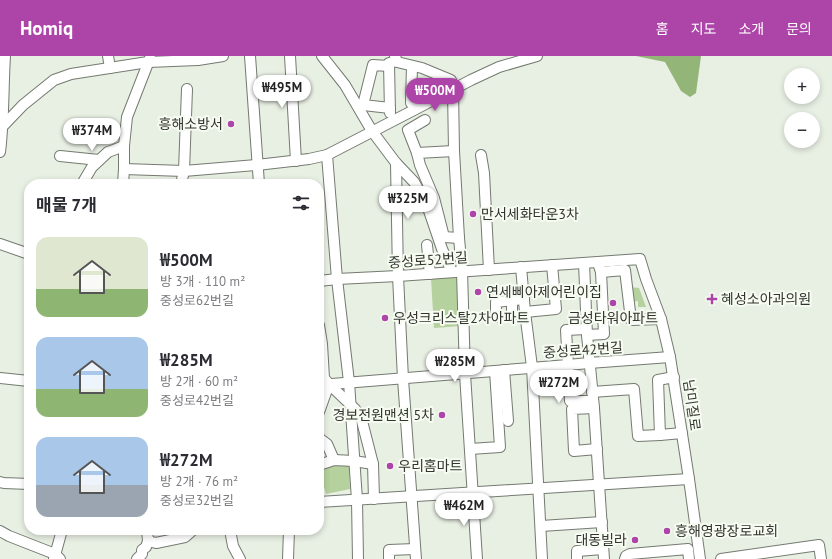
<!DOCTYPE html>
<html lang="ko">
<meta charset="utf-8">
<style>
body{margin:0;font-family:"PT Sans","Noto Sans KR",sans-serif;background:#f7f7f7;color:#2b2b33;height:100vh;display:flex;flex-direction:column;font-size:15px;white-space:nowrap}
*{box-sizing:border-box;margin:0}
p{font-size:13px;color:#7c7c81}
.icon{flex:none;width:22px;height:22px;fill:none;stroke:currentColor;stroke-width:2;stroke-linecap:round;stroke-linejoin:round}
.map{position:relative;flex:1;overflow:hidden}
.sheet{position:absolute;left:24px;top:123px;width:300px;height:356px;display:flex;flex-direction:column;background:#fff;border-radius:16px;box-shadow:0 2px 6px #0003}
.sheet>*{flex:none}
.buttons{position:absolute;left:784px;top:12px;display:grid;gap:8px}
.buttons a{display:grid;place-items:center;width:36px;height:36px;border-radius:50%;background:#fff;box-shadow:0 2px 6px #0003;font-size:20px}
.price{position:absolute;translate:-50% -34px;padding:0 9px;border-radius:14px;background:#fff;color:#222;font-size:13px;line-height:26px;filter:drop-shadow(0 1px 2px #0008)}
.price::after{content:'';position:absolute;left:50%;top:24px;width:12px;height:9px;margin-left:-6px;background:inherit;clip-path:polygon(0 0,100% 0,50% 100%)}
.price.current{background:#ad45a8;color:#fff}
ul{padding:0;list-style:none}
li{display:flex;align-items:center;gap:12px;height:100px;padding:0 12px}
li span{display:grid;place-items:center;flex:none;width:112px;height:80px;border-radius:12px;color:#555}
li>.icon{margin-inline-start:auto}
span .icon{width:48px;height:48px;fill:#fffc;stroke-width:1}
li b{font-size:17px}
h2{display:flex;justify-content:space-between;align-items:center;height:48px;padding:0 12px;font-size:17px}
header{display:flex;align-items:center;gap:24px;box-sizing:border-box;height:56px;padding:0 20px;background:#ad45a8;color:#fff}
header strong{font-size:19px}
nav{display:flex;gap:22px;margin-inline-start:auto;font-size:14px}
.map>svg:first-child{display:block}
</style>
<header>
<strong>Homiq</strong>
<nav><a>홈</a><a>지도</a><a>소개</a><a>문의</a></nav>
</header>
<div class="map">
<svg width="832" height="503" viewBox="0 0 832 503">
<rect width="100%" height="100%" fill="#e8efe3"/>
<g fill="#b5d19d">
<polygon points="458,220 461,270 434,272 431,222"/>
<polygon points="630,231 639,232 646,251 638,251 638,245 632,246"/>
<polygon points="349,408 350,433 326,438 319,414 332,409"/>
</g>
<polygon fill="#94b578" points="636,0 701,0 696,37 690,41 681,35 665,6"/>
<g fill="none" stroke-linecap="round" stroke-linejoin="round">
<g stroke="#747a70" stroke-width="12">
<g id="minor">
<polyline points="108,0 110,12"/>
<polyline points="250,0 259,128"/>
<polyline points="290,0 296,105"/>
<polyline points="322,0 345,29 372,75 396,107 414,126 427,149 442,193 452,216"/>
<polyline points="395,0 397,6 422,12 451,24 453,34 454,95 459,182 462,215 465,318 477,503"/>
<polyline points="389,10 373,9 363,49 390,52"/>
<polyline points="411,47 412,10"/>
<polyline points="390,57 389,7 393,6"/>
<polyline points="0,73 23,49 54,24 71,18 148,6 198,4 223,0"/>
<polyline points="454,95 417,97 420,109 434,142 444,181 459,182"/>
<path d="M0,96C4,64 3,32 5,0"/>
<polyline points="417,97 408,74 425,64"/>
<polyline points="327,99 337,223 349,326 357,444 358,503"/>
<polyline points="481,99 484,117 489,214"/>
<polyline points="60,100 99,104"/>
<polyline points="396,107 398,220 403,323 416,503"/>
<polyline points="124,113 184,115 257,109 309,103 327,99 414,54 471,24 499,11 537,0"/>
<polyline points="82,128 92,111 108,96 124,90"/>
<polyline points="123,128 124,113 124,90 127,61 150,2"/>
<polyline points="181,128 184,115 187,33"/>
<polyline points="0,188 29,198"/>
<polyline points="427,189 430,218"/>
<polyline points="584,207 587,279 594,352 604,503"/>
<polyline points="521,211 525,256 532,311 542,503"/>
<polyline points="601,216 625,214 631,264 661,263"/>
<polyline points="319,225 337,223 398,220 640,203 646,223 661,263 670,301 689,423 700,503"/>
<polyline points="512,244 512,260"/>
<polyline points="525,256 556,253 552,209"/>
<polyline points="496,261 496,246 524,243"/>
<polyline points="319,269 322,288 324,322 329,328 355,353 361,361 363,369 373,408 374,443"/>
<polyline points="586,273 566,274 570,345 593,345"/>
<polyline points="587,279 604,278 601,216 599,210"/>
<polyline points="504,314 508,365"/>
<polyline points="674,321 658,324 660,379 682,377"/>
<polyline points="0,322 29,325"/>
<polyline points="319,329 568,309 589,307 670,301"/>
<polyline points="592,336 634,333 638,380 660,379"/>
<polyline points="594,352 572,353 574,395 597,393"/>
<polyline points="319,356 329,328"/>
<polyline points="319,382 327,388 334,404"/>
<polyline points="470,393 500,391 495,315"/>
<polyline points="319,409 334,404 354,405 373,408"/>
<polyline points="0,426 4,427 29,428"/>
<polyline points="319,446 689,423"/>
<polyline points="541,470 602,466"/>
<polyline points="230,474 233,490 240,503"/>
<polyline points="0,475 9,480 55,498 60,503"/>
<polyline points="148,485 156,487 185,481 193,474"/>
<polyline points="54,503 62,474"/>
<polyline points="137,503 142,498 142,494 146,491 148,485 147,474"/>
<polyline points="288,503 289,474"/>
<polyline points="389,503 389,494 415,493"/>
<polyline points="577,503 577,495 603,493"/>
<polyline points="625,503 626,500 630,498 688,493 689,503"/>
<polyline points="721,503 819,489 821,503"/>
</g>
</g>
<use href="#minor" stroke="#fff" stroke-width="10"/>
</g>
<g fill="#ad45a8" stroke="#f6fcf1" stroke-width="1.5">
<circle cx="231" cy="68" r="4"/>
<circle cx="473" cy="158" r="4"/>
<circle cx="478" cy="236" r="4"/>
<path d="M710 237h4v4h4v4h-4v4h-4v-4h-4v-4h4z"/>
<circle cx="613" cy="247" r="4"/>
<circle cx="385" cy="262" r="4"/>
<circle cx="442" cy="359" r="4"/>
<circle cx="390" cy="410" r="4"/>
<circle cx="667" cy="475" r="4"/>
<circle cx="635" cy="484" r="4"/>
</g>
<g text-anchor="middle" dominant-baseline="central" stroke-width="4" stroke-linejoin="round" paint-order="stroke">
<g font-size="14" fill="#323430" stroke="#f6fcf1" text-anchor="start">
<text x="223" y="68" text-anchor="end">흥해소방서</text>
<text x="481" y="158">만서세화타운3차</text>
<text x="486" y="236">연세삐아제어린이집</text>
<text x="721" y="243">혜성소아과의원</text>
<text x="393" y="262">우성크리스탈2차아파트</text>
<text x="613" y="262" text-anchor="middle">금성타워아파트</text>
<text x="434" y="359" text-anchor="end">경보전원맨션 5차</text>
<text x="398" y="410">우리홈마트</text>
<text x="675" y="475">흥해영광장로교회</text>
<text x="627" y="484" text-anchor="end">대동빌라</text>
</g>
<g font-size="14" fill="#323430" stroke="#f6fcf1">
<text transform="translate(428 204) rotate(-4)">중성로52번길</text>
<text transform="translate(583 294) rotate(-4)">중성로42번길</text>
<text transform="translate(692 349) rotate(82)">남미질로</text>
</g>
</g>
</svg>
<div class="buttons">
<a>+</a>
<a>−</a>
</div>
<b class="price" style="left:282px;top:53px">₩495M</b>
<b class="price current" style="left:435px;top:56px">₩500M</b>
<b class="price" style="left:92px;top:96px">₩374M</b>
<b class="price" style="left:408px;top:164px">₩325M</b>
<b class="price" style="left:455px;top:327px">₩285M</b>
<b class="price" style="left:559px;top:348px">₩272M</b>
<b class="price" style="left:464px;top:471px">₩462M</b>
<section class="sheet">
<h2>매물 7개<svg class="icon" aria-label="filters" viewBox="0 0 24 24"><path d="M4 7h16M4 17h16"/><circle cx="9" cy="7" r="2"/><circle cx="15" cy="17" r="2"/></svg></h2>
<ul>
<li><span style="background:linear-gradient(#dfe7d0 65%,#8fb573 0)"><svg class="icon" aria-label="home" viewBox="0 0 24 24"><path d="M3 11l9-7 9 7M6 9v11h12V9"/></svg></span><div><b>₩500M</b><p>방 3개 · 110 m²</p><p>중성로62번길</p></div></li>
<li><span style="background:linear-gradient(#a9c7e8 65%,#8fb573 0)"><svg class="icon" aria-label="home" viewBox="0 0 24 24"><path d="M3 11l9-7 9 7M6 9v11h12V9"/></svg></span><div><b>₩285M</b><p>방 2개 · 60 m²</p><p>중성로42번길</p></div></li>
<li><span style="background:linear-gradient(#a9c7e8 60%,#9aa5b1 0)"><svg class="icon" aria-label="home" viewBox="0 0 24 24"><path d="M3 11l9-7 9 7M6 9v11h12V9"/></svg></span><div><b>₩272M</b><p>방 2개 · 76 m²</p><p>중성로32번길</p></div></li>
</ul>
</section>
</div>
